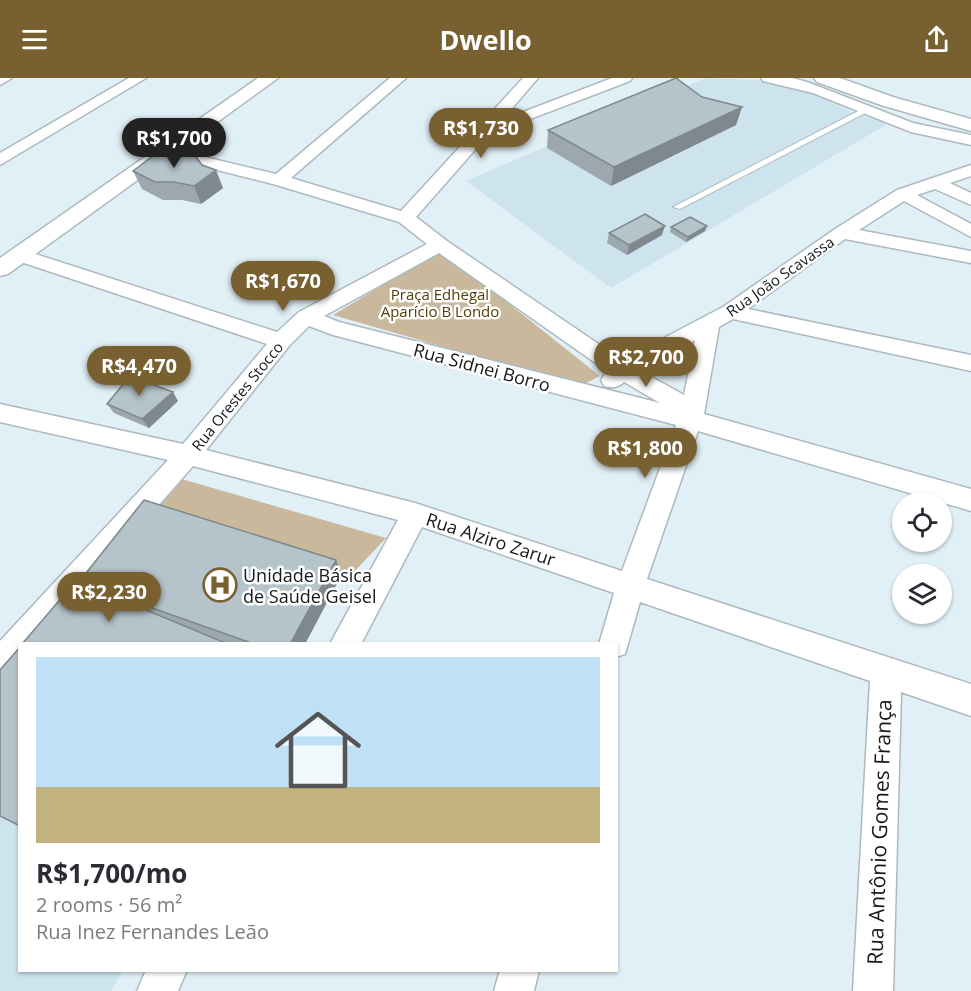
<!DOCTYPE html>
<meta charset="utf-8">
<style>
body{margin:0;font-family:"Open Sans",sans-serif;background:#f7f7f7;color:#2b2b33;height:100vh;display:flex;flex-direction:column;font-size:22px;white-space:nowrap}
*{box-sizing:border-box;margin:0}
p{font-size:20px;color:#7c7c81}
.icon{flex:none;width:33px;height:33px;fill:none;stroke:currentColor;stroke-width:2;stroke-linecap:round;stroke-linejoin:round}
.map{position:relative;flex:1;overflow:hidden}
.side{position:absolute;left:18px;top:564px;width:600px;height:330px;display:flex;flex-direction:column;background:#fff;border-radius:0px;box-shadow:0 2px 4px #0004}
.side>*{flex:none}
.tools{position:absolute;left:892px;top:414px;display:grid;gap:12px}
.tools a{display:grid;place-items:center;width:60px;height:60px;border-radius:50%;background:#fff;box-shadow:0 2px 4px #0004;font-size:30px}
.price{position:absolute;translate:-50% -51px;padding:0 14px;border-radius:21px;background:#796031;color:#fff;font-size:20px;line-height:39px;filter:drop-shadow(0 2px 3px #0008)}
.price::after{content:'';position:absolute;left:50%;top:36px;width:18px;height:14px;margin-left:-9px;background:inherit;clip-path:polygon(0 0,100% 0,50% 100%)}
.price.active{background:#222;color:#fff}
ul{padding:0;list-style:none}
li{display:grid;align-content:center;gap:12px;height:318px;padding:0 18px}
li+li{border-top:2px solid #e1e1e2}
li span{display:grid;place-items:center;height:186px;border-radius:0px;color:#555}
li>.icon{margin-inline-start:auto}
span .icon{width:108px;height:108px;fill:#fffc;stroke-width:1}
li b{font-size:26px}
header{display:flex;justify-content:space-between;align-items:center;height:78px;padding:0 18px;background:#796031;color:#fff;font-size:27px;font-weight:700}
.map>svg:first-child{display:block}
</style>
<header><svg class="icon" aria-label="menu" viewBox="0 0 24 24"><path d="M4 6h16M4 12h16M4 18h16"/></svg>Dwello<svg class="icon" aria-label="share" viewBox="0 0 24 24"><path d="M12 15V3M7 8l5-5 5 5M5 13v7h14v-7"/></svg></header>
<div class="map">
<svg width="971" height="913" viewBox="0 0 971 913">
<rect width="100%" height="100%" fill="#e1f0f6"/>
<g fill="#cde4ef">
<polygon points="706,0 775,3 795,8 859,37 889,45 611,210 466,103"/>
<polygon points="0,724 19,734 20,892 123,893 111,913 0,913"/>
</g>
<g fill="#c9b89c">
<polygon points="441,172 600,298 580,308 333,237"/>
<polygon points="178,400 386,460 351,497 141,450"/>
</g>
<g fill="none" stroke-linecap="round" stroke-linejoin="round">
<g stroke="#acbac0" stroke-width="2">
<polygon id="lane" points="864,30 871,32 680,131 673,129"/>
</g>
<g stroke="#acbac0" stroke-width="3">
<g id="street">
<polygon points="0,0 12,0 0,7"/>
<polygon points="129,0 146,0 0,87 0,75"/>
<path d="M390,0H406L291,100L401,133L523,0H538L502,42L612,0H632L630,3L488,57L416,139L447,163L622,282L723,229L835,151L897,112L971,87V98L950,105L971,115V127L935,111L917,117L971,146V159L904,123L859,152L971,173V185L845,161L748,231L971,277V293L733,241L719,249L704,336L971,411V433L698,353L647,501L971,606V638L901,614L893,913H853L870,603L640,524L625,576L616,579V566H599L614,515L422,449L361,566H330L398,442L193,388L37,566H20V586L11,595L0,600V563L168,382L0,344V326L183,366L267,266L12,181L9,177L12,173H26L277,254L299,234L427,166L399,144L273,106L157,77L155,74L163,69L276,96ZM439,175L607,293L601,302L604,308C612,310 618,310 624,304L660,325L339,244L324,238ZM309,248L333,257L676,347L622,493L415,425L206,372L289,268ZM695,262L684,317L639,292Z"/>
<polygon points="761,0 792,0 807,4 913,45 971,57 971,67 911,54 813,15 763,3"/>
<polygon points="146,892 187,892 178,913 137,913"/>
<polygon points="500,892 539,892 534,913 494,913"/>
</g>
</g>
<g stroke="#acbac0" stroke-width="3">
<g id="secondary">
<polygon points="258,0 278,0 8,196 0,198 0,180"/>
<polygon points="814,0 840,0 893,19 971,41 971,53 881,27 817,4"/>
</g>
</g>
<use href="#lane" fill="#fff" fill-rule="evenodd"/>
<use href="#street" fill="#fff" fill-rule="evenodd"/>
<use href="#secondary" fill="#fff" fill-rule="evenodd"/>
</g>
<g fill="#9ca8ae">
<polygon points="702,19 742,29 736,47 611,108 547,70 548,52"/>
<polygon points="202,87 223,110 201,126 182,122 163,122 142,111 133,93"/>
<polygon points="707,148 705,153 686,164 670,154 671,149"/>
<polygon points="609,155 662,157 627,177 607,165"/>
<polygon points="178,323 149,350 114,335 107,326"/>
<polygon points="342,496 305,566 231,566 207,557 79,504"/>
</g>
<g fill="#7f888d">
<polygon points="742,29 736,47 611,108 614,89"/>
<polygon points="216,92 223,110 201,126 194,108"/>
<polygon points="665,148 662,157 627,177 629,167"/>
<polygon points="707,148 705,153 686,164 688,159"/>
<polygon points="173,314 178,323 149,350 142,341"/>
<polygon points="336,482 342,496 305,566 290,566"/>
</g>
<g fill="#b5c3ca" stroke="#7f888d" stroke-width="1.5">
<polygon points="676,0 702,19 742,29 614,89 548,52"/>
<polygon points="171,73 196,79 202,87 216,92 194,108 174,104 155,104 133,93 158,74"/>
<polygon points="645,136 665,148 629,167 609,155"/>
<polygon points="690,139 707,148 688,159 671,149"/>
<polygon points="130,298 173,314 142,341 107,326"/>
<polygon points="144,422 336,482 290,566 254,566 79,504"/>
<polygon points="76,503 228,566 22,566"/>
<polygon points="20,569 20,748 0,738 0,592"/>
</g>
<defs>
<g id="hospital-ring" transform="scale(1.725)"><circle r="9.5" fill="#fff" stroke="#796031" stroke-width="1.5"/><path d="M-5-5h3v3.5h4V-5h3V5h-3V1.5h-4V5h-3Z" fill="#796031"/></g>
</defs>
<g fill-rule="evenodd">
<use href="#hospital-ring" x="220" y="507"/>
</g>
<g text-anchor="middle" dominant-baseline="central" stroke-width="5" stroke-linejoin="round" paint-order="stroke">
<g font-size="15" fill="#14191c" stroke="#fff">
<text transform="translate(780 198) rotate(-35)">Rua João Scavassa</text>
<text transform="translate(237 318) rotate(-51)">Rua Orestes Stocco</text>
</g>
<g font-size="15" fill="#553c06" stroke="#fff">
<text x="440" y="216">Praça Edhegal<tspan x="440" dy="17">Aparício B Londo</tspan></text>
</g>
<g font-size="18" fill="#14191c" stroke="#fff">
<text transform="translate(482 289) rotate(15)">Rua Sidnei Borro</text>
<text transform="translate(491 461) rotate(18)">Rua Alziro Zarur</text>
</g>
<g font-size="18" fill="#14191c" stroke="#fff" text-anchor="start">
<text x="243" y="497">Unidade Básica<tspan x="243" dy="21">de Saúde Geisel</tspan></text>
</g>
<g font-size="21" fill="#14191c" stroke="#fff">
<text transform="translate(879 754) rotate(-88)">Rua Antônio Gomes França</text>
</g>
</g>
</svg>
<div class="tools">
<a><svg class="icon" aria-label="locate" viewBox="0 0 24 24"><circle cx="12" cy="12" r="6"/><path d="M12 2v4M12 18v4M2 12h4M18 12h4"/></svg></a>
<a><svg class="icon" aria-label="layers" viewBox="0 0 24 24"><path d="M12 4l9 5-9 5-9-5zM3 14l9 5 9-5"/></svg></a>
</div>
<b class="price" style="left:481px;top:81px">R$1,730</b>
<b class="price active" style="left:174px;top:91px">R$1,700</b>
<b class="price" style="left:283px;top:234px">R$1,670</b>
<b class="price" style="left:646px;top:310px">R$2,700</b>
<b class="price" style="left:139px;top:319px">R$4,470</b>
<b class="price" style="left:645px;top:401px">R$1,800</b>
<b class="price" style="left:109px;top:545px">R$2,230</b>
<section class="side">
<ul>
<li><span style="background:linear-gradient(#bfe0f5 70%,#c2b280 0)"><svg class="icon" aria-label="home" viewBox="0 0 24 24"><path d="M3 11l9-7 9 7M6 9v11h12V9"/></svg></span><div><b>R$1,700/mo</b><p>2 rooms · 56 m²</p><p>Rua Inez Fernandes Leão</p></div></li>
</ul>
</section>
</div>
